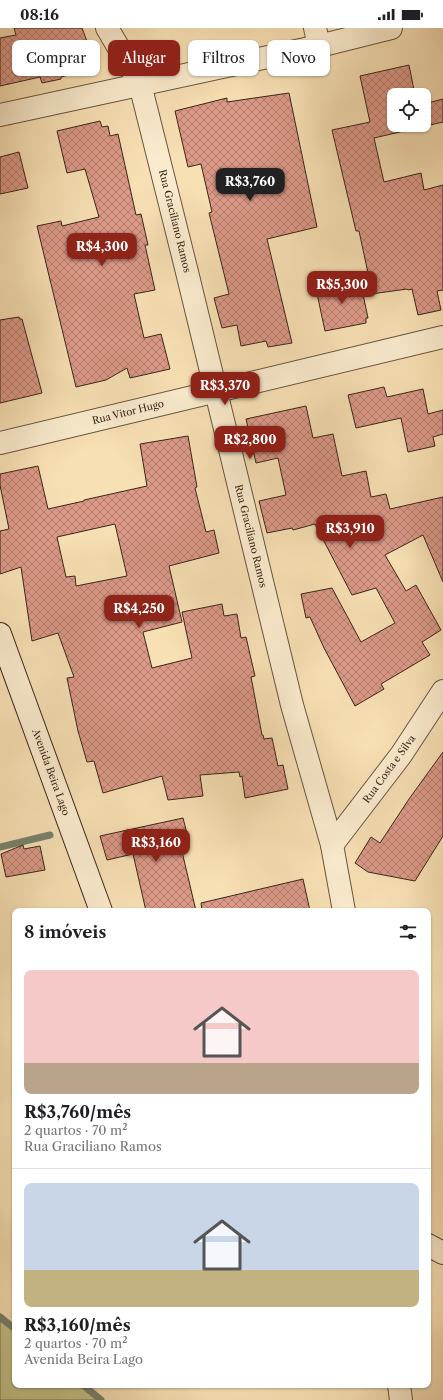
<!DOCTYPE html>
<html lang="pt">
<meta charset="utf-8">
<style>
body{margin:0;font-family:"Libre Caslon Text",serif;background:#f6f6f6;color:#202124;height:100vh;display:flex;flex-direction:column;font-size:15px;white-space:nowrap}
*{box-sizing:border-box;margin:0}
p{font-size:13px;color:#757577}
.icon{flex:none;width:22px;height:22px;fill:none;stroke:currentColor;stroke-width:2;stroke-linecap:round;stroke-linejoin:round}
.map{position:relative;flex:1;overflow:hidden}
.side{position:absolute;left:12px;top:880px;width:419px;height:480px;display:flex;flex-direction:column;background:#fff;border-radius:8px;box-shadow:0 1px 3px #0004}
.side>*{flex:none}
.banner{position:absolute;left:12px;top:12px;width:419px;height:36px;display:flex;gap:8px}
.buttons{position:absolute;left:387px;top:60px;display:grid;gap:8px}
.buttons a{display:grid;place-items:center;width:44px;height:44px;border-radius:8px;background:#fff;box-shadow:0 1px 3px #0004;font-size:20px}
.price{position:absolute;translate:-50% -34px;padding:0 9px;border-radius:8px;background:#8f2418;color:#fff;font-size:13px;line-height:26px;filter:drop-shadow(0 1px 2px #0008)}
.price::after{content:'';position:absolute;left:50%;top:24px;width:12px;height:9px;margin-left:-6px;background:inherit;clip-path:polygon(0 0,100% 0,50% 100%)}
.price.current{background:#222;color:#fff}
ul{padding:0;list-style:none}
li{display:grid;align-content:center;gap:8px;height:212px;padding:0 12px}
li+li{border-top:1px solid #e0e0e0}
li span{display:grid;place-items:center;height:124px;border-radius:8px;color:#555}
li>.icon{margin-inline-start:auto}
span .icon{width:72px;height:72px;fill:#fffc;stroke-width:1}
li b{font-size:17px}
h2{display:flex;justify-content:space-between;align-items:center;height:48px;padding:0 12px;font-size:17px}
.chip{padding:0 14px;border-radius:8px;background:#fff;box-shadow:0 1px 3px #0004;font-size:14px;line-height:36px}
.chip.current{background:#8f2418;color:#fff}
.status{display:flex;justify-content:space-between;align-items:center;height:28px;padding:0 20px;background:#fff;direction:ltr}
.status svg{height:11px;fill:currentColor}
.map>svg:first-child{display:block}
</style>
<div class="status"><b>08:16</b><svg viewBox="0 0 49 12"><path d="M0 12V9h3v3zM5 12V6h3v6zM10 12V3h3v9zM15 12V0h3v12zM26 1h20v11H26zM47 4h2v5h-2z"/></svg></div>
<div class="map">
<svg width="443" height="1372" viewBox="0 0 443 1372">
<defs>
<pattern id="building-cross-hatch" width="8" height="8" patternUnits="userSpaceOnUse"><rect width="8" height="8" fill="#dc9988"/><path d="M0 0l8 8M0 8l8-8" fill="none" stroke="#b37d6e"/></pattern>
</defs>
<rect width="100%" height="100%" fill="#f7e0b4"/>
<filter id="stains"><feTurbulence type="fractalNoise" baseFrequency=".005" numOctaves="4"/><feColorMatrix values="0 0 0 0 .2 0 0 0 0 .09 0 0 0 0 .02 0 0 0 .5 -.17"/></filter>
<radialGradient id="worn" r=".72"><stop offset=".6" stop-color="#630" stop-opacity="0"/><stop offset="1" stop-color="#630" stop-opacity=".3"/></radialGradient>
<polygon fill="#c3c189" stroke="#7e7350" points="0,1289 15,1301 15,1357 83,1357 101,1372 0,1372"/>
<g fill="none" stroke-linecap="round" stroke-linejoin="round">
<g stroke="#76816d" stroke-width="7">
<polyline points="0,819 50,807"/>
<polyline points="0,1289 15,1301"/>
<polyline points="83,1357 101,1372"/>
</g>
</g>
<g fill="url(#building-cross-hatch)" stroke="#3a2517" fill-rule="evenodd">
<polygon points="14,0 82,0 88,16 78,19 86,42 61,49 61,51 42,55 40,49 0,58 0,10 16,7"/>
<polygon points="409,37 415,67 394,67 394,97 424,97 424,76 443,71 443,94 374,110 384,154 421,145 424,162 443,157 443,262 437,263 441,282 418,287 412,261 408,262 407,261 371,266 366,246 368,245 359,203 356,203 332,102 370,94 360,48"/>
<polygon points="289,65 317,199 267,211 292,315 268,319 266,313 241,318 237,297 222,300 214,270 229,266 209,185 212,184 201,136 188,139 175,83 227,70 227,74"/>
<polygon points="100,93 102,99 108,98 110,108 118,106 136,187 141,186 148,217 145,217 155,262 134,266 144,310 161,306 170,341 130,350 127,340 106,352 76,359 37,198 61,193 62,198 99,189 85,141 67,145 57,103"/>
<polygon points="19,124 28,160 0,166 0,129"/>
<polygon points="360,252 368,290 366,290 366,295 325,303 316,261"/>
<polygon points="19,289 20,291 22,291 42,365 0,375 0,292"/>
<polygon points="384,359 387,369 423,361 428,386 443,382 443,406 433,409 435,418 408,424 401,390 356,400 348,367"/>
<polygon points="306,378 313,410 333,406 342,448 366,443 371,469 386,466 390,481 443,469 443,554 423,507 385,527 406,563 416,557 441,602 422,614 430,627 381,656 384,661 355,678 324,620 310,589 306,590 301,566 332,560 361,614 395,595 376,560 352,567 315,496 293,502 292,500 267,505 259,473 286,467 278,430 256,435 246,391"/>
<path d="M188,408L197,459L195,460L206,504L214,502L219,525L169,538L182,594L143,604L152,640L192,630L182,584L222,576L224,588L237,586L241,610L246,609L255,648L251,649L262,707H263L264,711L272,710L278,738L283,737L288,761L245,770L242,748L240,749L239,744L200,747L203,768L168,772L162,748L103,765L94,733L87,734L78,703L67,650L74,649L58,605L32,613L21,539L0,546V503L9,501L0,457V446L38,438L48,481L84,473V472L147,458L140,416ZM115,496L127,548L76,558L75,548L66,549L57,509Z"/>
<polygon points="443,724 443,808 415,853 368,844 355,835 371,809 380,815 409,771"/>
<polygon points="183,790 189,813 180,815 196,883 146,883 133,826 107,832 100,808"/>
<polygon points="23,817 24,821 40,818 45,842 6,849 1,826"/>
<polygon points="303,851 310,883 202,883 201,875"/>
</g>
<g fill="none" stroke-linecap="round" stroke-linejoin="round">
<g stroke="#69543e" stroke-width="24">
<g id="minor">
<polyline points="107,0 140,56 187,244 292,677 332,817 344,883"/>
<polyline points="0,87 319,18"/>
<polyline points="0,415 443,309"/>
<polyline points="332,817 401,727 443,663"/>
<polyline points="399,1357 401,1372"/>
</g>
</g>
<g stroke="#69543e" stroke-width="24">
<polyline id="tertiary" points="315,0 319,18 391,0"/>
</g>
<g stroke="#3a2517" stroke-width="24">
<g id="secondary">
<polyline points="0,606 101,883"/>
<polyline points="428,1217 443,1225"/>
</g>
</g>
<use href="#minor" stroke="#faebce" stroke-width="22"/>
<use href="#tertiary" stroke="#faebce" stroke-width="22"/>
<use href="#secondary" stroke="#faebce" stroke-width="22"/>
</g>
<g text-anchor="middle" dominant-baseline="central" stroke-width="4" stroke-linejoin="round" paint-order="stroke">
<g font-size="10" fill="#3a2517" stroke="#faebce">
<text transform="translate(175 193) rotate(76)">Rua Graciliano Ramos</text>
<text transform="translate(128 384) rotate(-14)">Rua Vitor Hugo</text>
<text transform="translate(251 508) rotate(76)">Rua Graciliano Ramos</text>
<text transform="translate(389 741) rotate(-54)">Rua Costa e Silva</text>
<text transform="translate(51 744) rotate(70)">Avenida Beira Lago</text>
</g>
</g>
<rect width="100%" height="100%" filter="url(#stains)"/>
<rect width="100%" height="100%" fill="url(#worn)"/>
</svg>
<div class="buttons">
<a><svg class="icon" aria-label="locate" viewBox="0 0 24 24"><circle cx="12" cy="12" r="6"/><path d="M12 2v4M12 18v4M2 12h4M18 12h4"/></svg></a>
</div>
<b class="price current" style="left:250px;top:174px">R$3,760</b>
<b class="price" style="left:102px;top:239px">R$4,300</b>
<b class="price" style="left:342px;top:277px">R$5,300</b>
<b class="price" style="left:225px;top:378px">R$3,370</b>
<b class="price" style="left:250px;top:432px">R$2,800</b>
<b class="price" style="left:350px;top:521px">R$3,910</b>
<b class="price" style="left:139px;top:601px">R$4,250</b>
<b class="price" style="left:156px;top:835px">R$3,160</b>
<div class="banner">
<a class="chip">Comprar</a>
<a class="chip current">Alugar</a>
<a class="chip">Filtros</a>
<a class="chip">Novo</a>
</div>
<section class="side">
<h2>8 imóveis<svg class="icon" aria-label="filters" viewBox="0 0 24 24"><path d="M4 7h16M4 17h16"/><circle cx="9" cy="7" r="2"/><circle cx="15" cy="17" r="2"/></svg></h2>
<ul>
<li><span style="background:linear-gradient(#f6c9c9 75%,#b9a48a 0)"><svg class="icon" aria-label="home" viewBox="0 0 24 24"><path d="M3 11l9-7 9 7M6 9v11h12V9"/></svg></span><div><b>R$3,760/mês</b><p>2 quartos · 70 m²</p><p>Rua Graciliano Ramos</p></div></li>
<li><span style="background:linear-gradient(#c9d6e8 70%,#c2b280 0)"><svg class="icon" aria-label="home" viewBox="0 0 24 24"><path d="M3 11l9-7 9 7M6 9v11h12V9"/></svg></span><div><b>R$3,160/mês</b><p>2 quartos · 70 m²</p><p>Avenida Beira Lago</p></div></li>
</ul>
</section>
</div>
